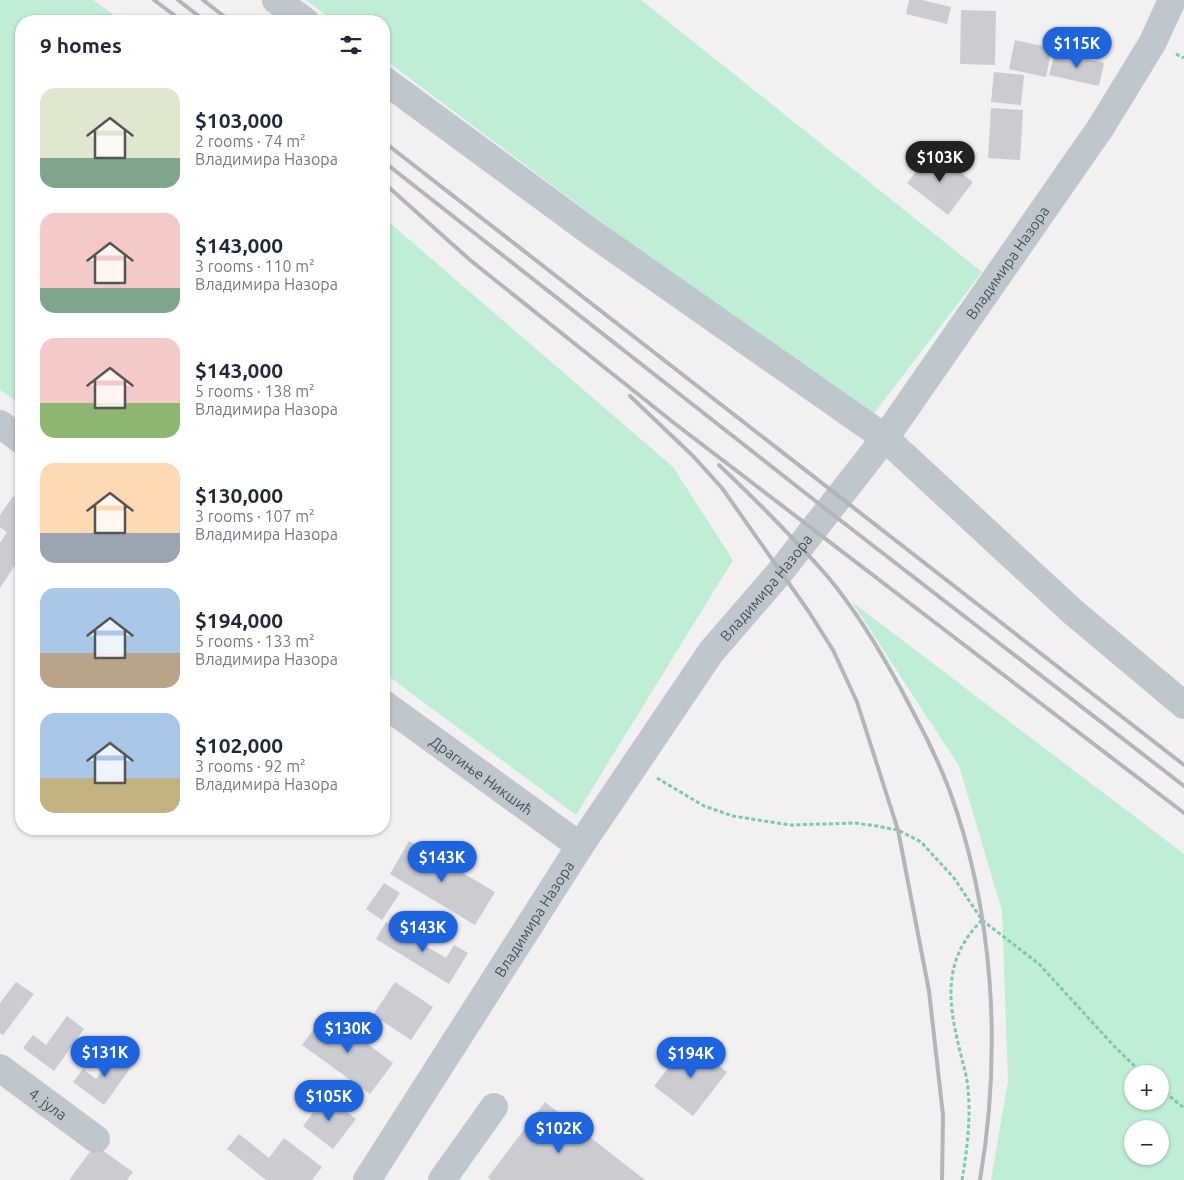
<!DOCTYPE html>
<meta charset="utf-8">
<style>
body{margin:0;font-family:Ubuntu,sans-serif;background:#f6f6f7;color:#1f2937;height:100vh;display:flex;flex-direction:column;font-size:19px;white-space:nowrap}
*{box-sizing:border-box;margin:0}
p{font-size:16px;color:#747a83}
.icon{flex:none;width:28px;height:28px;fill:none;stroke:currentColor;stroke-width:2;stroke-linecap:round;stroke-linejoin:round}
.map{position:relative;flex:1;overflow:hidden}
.side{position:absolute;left:15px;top:15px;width:375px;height:820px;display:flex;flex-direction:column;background:#fff;border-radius:20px;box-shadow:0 1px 4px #0004}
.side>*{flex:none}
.buttons{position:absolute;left:1124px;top:1065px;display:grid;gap:10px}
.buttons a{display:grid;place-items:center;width:45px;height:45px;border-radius:50%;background:#fff;box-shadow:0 1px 4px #0004;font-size:25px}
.price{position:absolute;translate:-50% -42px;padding:0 11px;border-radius:18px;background:#1e64de;color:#fff;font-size:16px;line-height:32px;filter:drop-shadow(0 1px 2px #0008)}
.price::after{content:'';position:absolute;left:50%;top:30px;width:15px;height:11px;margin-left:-8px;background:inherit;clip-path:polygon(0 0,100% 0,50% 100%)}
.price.selected{background:#222;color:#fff}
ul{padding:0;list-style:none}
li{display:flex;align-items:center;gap:15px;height:125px;padding:0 25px}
li span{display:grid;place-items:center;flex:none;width:140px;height:100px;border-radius:15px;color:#555}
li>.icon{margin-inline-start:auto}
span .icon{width:60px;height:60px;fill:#fffc;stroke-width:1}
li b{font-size:21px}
h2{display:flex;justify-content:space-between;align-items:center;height:60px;padding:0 25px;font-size:21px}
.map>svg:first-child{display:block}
</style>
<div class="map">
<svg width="1184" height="1180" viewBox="0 0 1184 1180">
<rect width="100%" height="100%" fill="#f2f0f0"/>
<g fill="#c0eed5" fill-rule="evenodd">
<polygon points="0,0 93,0 122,21 21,21 21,405 0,390"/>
<polygon points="306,0 641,0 982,272 872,416 632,245 384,59 384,21 334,21"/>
<polygon points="384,218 673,467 733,560 576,815 384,673"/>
<path d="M852,602L1184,854V1180H991L1008,1081L1002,911L959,766ZM1132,1074H1160V1101H1132ZM1132,1129H1160V1156H1132Z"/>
</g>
<g fill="#caccd2">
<polygon points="909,0 922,0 951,7 947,24 906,14"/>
<polygon points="961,10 996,11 995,65 960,64"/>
<polygon points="1015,40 1052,48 1046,77 1009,69"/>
<polygon points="1055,52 1104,63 1099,86 1049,75"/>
<polygon points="994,72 1024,75 1021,105 991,102"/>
<polygon points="991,108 1023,110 1020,160 988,158"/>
<polygon points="932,151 973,182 948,215 907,183"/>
<polygon points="13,496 21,502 21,556 0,588 0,543 7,532 0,527 0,515"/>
<polygon points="409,841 495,892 475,925 390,874"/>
<polygon points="384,883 400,893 382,920 366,909"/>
<polygon points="386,922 446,958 454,945 468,953 449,984 376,939"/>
<polygon points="16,982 34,994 3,1035 0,1033 0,1003"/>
<polygon points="395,982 433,1007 411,1040 373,1015"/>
<polygon points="326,1013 393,1063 370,1094 302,1045"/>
<polygon points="67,1016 84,1029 54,1071 23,1048 33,1035 46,1045"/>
<polygon points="689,1042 727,1072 693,1116 654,1086"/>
<polygon points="117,1051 134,1063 104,1105 73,1082 83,1069 96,1079"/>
<polygon points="326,1096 356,1119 333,1149 303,1126"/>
<polygon points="545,1102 645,1180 491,1180 488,1177"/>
<polygon points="239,1134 269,1158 284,1138 322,1167 312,1180 266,1180 227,1149"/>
<polygon points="95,1145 133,1172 127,1180 69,1180"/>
</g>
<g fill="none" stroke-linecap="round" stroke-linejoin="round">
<g stroke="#79cba9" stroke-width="3" stroke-dasharray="4 2.5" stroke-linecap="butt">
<polyline points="1176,54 1184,58"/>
<polyline points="657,778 704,806 733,816 790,825 855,823 877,826 898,830 921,842 954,878 982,920 1039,964 1114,1046 1143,1074"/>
<polyline points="1160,1088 1184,1108"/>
<path d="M962,1180C967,1150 971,1119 968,1089C967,1075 962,1061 959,1047C947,998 944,958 982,920"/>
</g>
<g stroke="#bec6ce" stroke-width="28">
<polyline points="276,0 305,21"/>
<polyline points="384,80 592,233 885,438 1073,612 1184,705"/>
<polyline points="0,424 21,440"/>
<path id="s1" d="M384,704L580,846"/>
<path id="s2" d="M0,1068L96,1139"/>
<path id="s3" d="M367,1180L580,846L711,652L781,571L885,438L1101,127L1153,42L1172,0"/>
<polyline points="442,1180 494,1107"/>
</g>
<g stroke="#b2b5ba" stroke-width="4">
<polyline points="154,0 182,21"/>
<polyline points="178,0 205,21"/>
<polyline points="203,0 230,21"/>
<polyline points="384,142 1184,765"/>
<polyline points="384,162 827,510 1184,786"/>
<polyline points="384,183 470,260 674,423 1184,813"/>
<polyline points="630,396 693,456 722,488 809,612 833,650 857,702 898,830 929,991 943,1115 942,1180"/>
<path d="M719,465C757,501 794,538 828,577C857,612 881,652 902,691C919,723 936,755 949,789C994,912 1002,1051 980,1180"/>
</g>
</g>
<g text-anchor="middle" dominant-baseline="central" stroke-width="5" stroke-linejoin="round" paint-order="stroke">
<g font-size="15" fill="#48525d" stroke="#fff">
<text stroke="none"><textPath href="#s3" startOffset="1120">Владимира Назора</textPath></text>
<text stroke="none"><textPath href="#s3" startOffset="715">Владимира Назора</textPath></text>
<text stroke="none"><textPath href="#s1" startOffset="121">Драгиње Никшић</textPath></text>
<text stroke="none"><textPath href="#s3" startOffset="310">Владимира Назора</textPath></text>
<text stroke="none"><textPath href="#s2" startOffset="60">4. јула</textPath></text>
</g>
</g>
</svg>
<div class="buttons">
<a>+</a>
<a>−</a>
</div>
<b class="price" style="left:1077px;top:69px">$115K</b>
<b class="price selected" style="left:940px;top:183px">$103K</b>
<b class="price" style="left:442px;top:883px">$143K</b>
<b class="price" style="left:423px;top:953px">$143K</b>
<b class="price" style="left:348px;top:1054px">$130K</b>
<b class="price" style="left:105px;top:1078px">$131K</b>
<b class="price" style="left:691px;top:1079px">$194K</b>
<b class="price" style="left:329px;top:1122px">$105K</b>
<b class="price" style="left:559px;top:1154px">$102K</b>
<section class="side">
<h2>9 homes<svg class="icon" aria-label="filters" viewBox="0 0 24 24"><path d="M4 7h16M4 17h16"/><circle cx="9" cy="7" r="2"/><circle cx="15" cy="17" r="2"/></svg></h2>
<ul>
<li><span style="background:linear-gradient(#dfe7d0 70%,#7fa58c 0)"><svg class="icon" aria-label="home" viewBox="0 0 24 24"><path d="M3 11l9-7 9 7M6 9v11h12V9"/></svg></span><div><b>$103,000</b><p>2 rooms · 74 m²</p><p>Владимира Назора</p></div></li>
<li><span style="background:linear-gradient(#f6c9c9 75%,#7fa58c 0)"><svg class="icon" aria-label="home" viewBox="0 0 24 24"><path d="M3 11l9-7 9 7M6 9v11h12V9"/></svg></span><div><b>$143,000</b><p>3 rooms · 110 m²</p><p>Владимира Назора</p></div></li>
<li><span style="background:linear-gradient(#f6c9c9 65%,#8fb573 0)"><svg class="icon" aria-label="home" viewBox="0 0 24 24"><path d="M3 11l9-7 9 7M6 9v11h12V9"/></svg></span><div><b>$143,000</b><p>5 rooms · 138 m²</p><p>Владимира Назора</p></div></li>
<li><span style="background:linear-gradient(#ffd9b3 70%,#9aa5b1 0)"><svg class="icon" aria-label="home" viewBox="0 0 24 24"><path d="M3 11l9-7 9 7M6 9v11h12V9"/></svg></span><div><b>$130,000</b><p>3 rooms · 107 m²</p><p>Владимира Назора</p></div></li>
<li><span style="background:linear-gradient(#a9c7e8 65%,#b9a48a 0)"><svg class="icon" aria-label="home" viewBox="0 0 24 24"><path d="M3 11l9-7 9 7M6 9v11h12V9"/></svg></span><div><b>$194,000</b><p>5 rooms · 133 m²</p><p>Владимира Назора</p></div></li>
<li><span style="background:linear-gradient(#a9c7e8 65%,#c2b280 0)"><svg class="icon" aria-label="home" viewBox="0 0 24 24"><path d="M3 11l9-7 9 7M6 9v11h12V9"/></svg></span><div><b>$102,000</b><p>3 rooms · 92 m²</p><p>Владимира Назора</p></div></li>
</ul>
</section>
</div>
